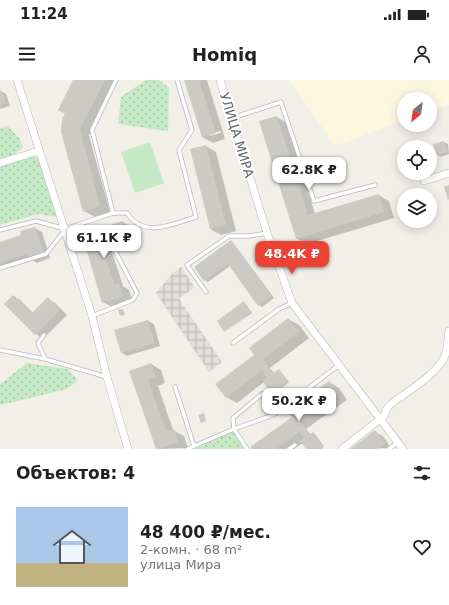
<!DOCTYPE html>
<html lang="ru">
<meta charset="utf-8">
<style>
body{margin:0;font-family:"DejaVu Sans",sans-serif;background:#f6f6f6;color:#222;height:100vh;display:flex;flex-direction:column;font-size:15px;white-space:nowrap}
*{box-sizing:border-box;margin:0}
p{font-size:13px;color:#767676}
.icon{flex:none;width:22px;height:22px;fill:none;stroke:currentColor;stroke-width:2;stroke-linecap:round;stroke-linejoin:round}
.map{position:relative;height:369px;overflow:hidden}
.panel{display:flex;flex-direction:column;background:#fff;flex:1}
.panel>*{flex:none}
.needle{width:26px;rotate:209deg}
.tools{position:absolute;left:397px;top:12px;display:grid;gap:8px}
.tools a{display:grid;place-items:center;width:40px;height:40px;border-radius:50%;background:#fff;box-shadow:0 2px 10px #0003;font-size:20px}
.price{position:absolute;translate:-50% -34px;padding:0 9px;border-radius:8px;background:#fff;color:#222;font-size:13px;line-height:26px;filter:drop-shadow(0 1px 2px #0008)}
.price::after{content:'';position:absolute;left:50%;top:24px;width:12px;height:9px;margin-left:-6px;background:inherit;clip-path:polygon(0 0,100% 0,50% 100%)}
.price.selected{background:#ea4335;color:#fff}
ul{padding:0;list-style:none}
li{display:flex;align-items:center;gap:12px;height:100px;padding:0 16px}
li+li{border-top:1px solid #e0e0e0}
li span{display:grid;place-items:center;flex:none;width:112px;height:80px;border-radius:0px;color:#555}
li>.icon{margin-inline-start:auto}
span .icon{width:48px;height:48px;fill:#fffc;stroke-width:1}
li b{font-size:17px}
h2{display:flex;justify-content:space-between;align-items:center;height:48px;padding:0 16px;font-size:17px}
.status{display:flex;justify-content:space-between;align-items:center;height:28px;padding:0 20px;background:#fff;direction:ltr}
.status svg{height:11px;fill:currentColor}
header{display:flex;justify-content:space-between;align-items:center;height:52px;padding:0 16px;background:#fff;font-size:18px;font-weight:800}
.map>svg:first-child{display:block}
</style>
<div class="status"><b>11:24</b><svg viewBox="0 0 49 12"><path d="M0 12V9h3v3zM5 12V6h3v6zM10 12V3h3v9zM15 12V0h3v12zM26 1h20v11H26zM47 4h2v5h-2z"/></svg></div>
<header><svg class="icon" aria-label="menu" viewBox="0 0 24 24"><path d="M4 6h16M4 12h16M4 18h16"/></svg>Homiq<svg class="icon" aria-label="person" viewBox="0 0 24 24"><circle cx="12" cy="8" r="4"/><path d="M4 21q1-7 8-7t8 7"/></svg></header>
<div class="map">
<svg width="449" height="369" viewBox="0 0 449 369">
<defs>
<pattern id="industrial-grid" width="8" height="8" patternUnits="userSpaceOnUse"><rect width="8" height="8" fill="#e0deda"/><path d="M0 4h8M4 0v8" fill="none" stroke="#b9b8b5"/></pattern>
<pattern id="green-dots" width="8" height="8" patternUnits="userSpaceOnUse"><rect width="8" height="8" fill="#c5e8c5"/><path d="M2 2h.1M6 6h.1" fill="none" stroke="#a3c0a4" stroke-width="1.8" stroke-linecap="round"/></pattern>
</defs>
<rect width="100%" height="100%" fill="#f1efe8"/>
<polygon fill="#fef7e0" points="289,0 449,0 449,25 430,31 430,19 404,19 404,41 335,66"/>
<polygon fill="url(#industrial-grid)" points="181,187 195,207 179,219 222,282 209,292 156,213 172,194"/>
<g fill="url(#green-dots)">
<polygon points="146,0 159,0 169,8 168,51 118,44 121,17"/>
<polygon points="8,46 20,59 23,68 12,75 0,79 0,48"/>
<polygon points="31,76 39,79 57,137 38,134 0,145 0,85"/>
<polygon points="27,283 67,289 78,300 67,309 0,325 0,304"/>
<polygon points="233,352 244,369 194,369"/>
</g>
<polygon fill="#c5e8c5" points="150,62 164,103 135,113 121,72"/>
<g fill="#0003" fill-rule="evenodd">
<polygon points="74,0 118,0 89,55 110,132 95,137 84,131 66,33"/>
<path d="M185,0H207L225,59L213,63L202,57ZM220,51L221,53L209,56V54Z"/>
<polygon points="1,11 6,14 10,26 0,29"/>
<polygon points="277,37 287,43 315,134 378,115 389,121 394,138 307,164 296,158"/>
<polygon points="444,62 448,64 449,74 441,77 438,75 435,65"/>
<polygon points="206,66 216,72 236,151 221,155 210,149"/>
<polygon points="123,142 133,148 137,161 111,169 123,206 129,210 133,222 114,228 103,222 83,154"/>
<polygon points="35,148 42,152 50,178 37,183 31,179 0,189 0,163 23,156"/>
<polygon points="231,162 234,164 274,218 262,227 259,225 230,186 208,202 205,200"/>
<polygon points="13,216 20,220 33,233 48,219 55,223 67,235 43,259 36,254 5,224"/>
<polygon points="245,223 252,233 225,251"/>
<polygon points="288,239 299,245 309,258 270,288 274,293 280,291 289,302 274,314 264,302 237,323 226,317 255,275"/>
<polygon points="148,241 154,244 160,266 127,276 122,273"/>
<polygon points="151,284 161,290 165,303 158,306 173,350 184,356 188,368 158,369 130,291"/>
<polygon points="329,302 339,308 347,320 306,349 310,355 315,354 324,367 321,369 307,369 303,363 294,369 253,369 293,337"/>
<polygon points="375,352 383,356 391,368 352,369"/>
</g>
<g fill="#cccac5">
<polygon points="73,0 105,0 80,49 100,126 83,132 61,52 62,39 65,34 58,30"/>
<polygon points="184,0 199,0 216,53 202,57"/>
<polygon points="1,10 5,23 0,25 0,11"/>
<polygon points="277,36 308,135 379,114 384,132 296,159 259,41"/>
<polygon points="444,61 448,72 437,75 433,64"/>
<polygon points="206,65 226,145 210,149 190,69"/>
<polygon points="449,105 449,119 448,120 444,107"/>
<polygon points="123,141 127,155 102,163 114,205 119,203 123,217 102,223 82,154"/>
<polygon points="35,147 44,174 29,179 27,174 0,183 0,162 21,155 20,151"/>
<polygon points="231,160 271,216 258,226 228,184 204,201 194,187"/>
<polygon points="13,215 32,233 48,217 60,230 35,255 4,224"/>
<polygon points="244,221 251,232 224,252 217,241"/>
<polygon points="123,229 125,235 120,236 118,230"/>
<polygon points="288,238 299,252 263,279 273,293 279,289 288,301 272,314 262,301 267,297 262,290 226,318 215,304 254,275 249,268"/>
<polygon points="148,240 155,263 121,273 114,250"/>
<polygon points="151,283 156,297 148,300 166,351 174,349 178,362 159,369 156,369 129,291"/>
<polygon points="329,301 338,314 300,341 310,354 313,352 324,366 319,369 306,369 300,361 304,358 299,352 276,369 251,369 250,367 292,337 287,331"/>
<polygon points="204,333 206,341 201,343 198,335"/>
<polygon points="375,350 385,363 377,369 350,369"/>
</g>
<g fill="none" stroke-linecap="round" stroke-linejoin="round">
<g stroke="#b5b8bc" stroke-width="5">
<g id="lane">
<polyline points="232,38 281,22 314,121 375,105"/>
<polyline points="113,133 92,50 116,0"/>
<path d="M0,150L36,141L65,149L113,133H127C144,159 172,144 196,137L179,70L192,50L177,0"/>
<polyline points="0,188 46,174 65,150"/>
<polyline points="206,212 187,185 229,156 249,156 267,153"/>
<polyline points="92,236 133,220 137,213 114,169"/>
<polyline points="44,255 38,263 45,279"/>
<polyline points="233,263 279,229 292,223"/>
<polyline points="0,270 45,279 107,297"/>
<polyline points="175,307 194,366 188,369"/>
<polyline points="194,366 234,349 233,338 262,314"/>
<polyline points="247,369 234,349 273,335 339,285"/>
<polyline points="289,369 295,365"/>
<polyline points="389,369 398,362"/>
</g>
</g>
<g stroke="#b5b8bc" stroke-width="8">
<g id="street">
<polyline points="17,0 92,236 107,297 128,369"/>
<polyline points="220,0 267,153 292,223 403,369"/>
<polyline points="0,83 39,71"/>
<polyline points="424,101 449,93"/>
<path d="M342,369L384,336C387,325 393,322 402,316C416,306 436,293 444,278C448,270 448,259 449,251"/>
</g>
</g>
<use href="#lane" stroke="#fff" stroke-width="3.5"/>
<use href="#street" stroke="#fff" stroke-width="7"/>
</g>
<g text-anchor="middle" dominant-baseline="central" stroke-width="4" stroke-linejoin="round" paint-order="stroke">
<g font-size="13" fill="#5f6368" stroke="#fff">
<text transform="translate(237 55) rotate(73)">УЛИЦА МИРА</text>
</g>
</g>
</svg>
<div class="tools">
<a><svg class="needle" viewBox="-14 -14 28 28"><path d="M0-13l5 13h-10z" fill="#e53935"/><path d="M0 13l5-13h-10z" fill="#767676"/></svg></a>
<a><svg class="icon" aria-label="locate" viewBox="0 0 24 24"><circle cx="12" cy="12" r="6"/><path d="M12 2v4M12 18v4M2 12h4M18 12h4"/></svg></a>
<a><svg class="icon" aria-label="layers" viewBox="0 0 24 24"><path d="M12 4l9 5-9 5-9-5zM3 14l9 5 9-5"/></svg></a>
</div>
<b class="price" style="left:309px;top:111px">62.8K ₽</b>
<b class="price" style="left:104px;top:179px">61.1K ₽</b>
<b class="price selected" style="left:292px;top:195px">48.4K ₽</b>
<b class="price" style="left:299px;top:342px">50.2K ₽</b>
</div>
<section class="panel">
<h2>Объектов: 4<svg class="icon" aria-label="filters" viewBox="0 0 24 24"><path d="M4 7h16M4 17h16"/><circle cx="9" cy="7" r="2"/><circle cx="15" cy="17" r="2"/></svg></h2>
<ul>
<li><span style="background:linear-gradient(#a9c7e8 70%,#c2b280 0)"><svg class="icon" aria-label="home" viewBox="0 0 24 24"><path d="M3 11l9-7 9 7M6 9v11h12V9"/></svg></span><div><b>48 400 ₽/мес.</b><p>2-комн. · 68 m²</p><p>улица Мира</p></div><svg class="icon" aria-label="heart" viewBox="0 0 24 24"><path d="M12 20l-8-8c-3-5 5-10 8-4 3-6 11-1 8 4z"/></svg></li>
</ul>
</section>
